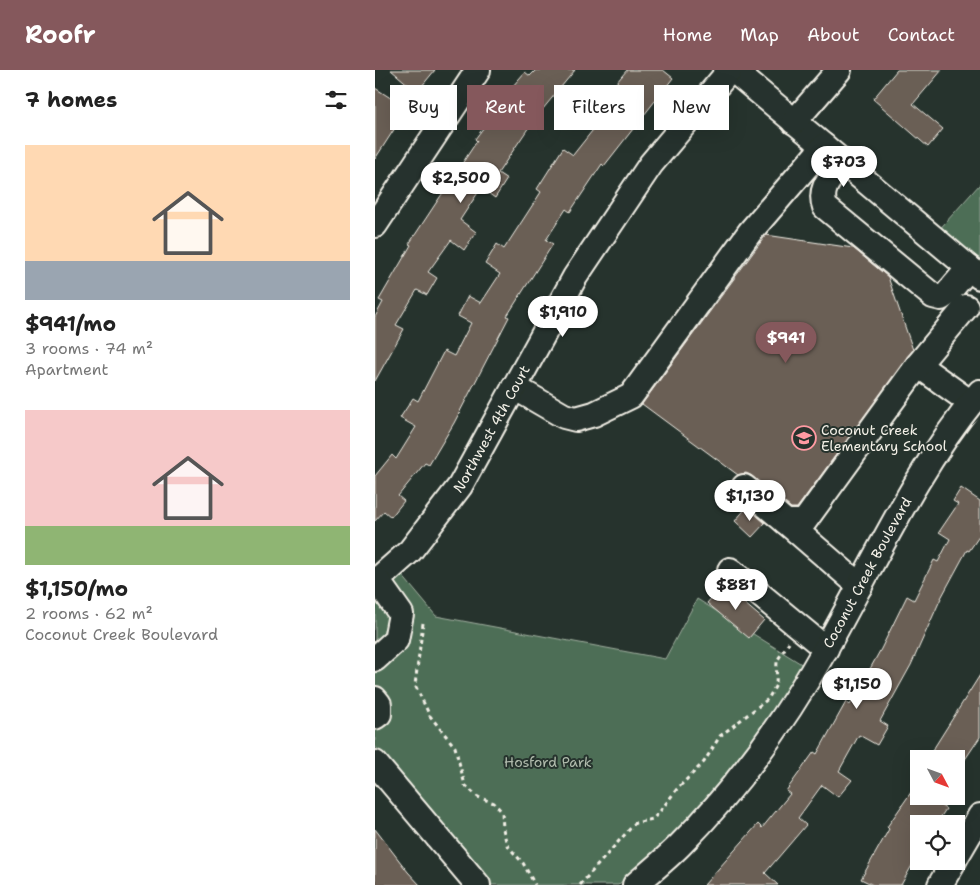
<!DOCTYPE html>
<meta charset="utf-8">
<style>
body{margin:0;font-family:"Shantell Sans",sans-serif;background:#f2f2f2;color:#222;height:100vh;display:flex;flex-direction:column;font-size:19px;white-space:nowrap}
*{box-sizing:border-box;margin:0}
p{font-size:16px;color:#767676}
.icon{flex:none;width:28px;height:28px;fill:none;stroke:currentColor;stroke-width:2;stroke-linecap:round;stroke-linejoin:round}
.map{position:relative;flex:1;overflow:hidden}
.panel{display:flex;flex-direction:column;background:#fff;width:375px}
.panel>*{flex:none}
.hud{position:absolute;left:15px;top:15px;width:475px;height:45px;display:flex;gap:10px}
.needle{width:32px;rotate:131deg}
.tools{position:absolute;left:535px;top:680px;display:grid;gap:10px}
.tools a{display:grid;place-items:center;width:55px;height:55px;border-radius:0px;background:#fff;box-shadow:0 5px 20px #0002;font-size:25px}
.price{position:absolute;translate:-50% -42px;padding:0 11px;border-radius:18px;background:#fff;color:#222;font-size:16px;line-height:32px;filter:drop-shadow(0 1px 2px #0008)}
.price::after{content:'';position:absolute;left:50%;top:30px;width:15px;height:11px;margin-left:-8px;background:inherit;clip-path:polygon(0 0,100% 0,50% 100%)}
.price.active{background:#85585c;color:#fff}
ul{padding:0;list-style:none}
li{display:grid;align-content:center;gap:10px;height:265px;padding:0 25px}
li span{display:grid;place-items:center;height:155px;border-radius:0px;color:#555}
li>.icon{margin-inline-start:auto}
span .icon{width:90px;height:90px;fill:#fffc;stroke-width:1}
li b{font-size:21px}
h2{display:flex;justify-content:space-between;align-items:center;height:60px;padding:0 25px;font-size:21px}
.tag{padding:0 18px;border-radius:0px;background:#fff;box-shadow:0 5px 20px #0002;font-size:18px;line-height:45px}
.tag.active{background:#85585c;color:#fff}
header{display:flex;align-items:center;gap:30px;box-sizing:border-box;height:70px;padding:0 25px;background:#85585c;color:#fff}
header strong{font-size:24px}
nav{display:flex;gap:28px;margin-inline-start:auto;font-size:18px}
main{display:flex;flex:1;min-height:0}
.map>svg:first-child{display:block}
</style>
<header>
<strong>Roofr</strong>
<nav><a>Home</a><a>Map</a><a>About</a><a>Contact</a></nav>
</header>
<main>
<section class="panel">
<h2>7 homes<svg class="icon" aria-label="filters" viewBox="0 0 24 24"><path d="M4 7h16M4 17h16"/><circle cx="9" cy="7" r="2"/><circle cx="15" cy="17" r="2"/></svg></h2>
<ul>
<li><span style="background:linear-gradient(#ffd9b3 75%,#9aa5b1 0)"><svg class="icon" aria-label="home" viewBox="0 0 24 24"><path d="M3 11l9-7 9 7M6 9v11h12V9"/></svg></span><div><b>$941/mo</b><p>3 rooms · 74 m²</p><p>Apartment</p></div></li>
<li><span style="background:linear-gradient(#f6c9c9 75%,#8fb573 0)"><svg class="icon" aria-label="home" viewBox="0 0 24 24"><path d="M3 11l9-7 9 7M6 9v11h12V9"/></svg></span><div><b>$1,150/mo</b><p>2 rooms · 62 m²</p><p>Coconut Creek Boulevard</p></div></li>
</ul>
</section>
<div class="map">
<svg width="605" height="815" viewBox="0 0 605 815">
<rect width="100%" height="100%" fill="#26332d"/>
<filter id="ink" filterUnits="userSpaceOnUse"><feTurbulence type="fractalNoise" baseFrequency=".02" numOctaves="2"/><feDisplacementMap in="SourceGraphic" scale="10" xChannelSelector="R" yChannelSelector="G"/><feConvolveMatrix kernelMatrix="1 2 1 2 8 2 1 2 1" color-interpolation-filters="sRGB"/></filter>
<g filter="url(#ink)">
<g fill="#4e6e57" stroke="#a1b0a0">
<polygon points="605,114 605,198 562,162"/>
<polygon points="26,504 61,546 290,589 322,529 428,595 363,691 304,760 243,815 115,815 0,676 0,528"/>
</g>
<g fill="#6a5e55" stroke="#f4f1e8">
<polygon points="16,0 60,0 42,22"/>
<polygon points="161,0 200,0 158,51 123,103 132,109 120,128 106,118 85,150 101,162 89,180 76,170 53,202 62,208 52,225 42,220 21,255 29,259 0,311 0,247 8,232 4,230 36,175 34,174 102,71 100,69 112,53 118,57 143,22 137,17 150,2 155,6"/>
<polygon points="252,0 288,0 298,8 229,96 227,94 195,142 191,139 171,170 178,174 132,246 134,247 79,353 54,395 50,393 23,426 29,431 16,447 9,441 0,451 0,406 17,385 21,389 41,357 25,348 38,328 43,331 69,281 79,286 96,253 83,246 93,226 106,233 125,204 110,194 122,174 129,179 166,122 162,119 188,78 198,85 221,56 207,45 221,27 226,31"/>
<polygon points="522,0 567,0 538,34 568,59 553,77 498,29"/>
<polygon points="0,18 28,36 16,55 20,58 0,89"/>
<polygon points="391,165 478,178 513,207 538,280 422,438 416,438 377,406 371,403 363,405 267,334"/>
<polygon points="586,418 605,431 605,465 594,481 592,480 566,528 536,595 505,651 513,656 502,675 484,665 464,701 477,710 463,727 447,715 423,748 431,755 390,803 403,815 329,815 383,754 387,758 415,724 411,721 439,682 442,684 471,632 475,635 506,579 532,526 539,530 559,490 563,492 575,469 564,462 583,434 578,431"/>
<polygon points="372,437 390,453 377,467 360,451"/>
<polygon points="348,515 389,550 374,568 332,533"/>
<polygon points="605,605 605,667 581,703 581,689 552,689"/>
<polygon points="539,718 544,721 544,726 551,726 571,739 561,754 544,754 544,783 526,815 498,815 486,809 514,759 512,757"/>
<polygon points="0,759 33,802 45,815 0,815"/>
</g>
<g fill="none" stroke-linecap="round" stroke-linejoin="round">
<g stroke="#f4f1e8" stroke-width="28">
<g id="minor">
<polyline points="358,0 605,207"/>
<polyline points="419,52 464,0"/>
<path d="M468,92C457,107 443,117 450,137L558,226L566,228L572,224L594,198"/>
<polyline points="0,155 103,0"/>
<polyline points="543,295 596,333"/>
<polyline points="139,317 189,346 201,349 219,344 256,326 375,162 449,76"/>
<polyline points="369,417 411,452"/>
<polyline points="355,500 451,579"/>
<path id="s1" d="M0,512L35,481L85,416L200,207L276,94L355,0"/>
<polyline points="485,516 411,452 429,452 543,295 591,237"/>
<polyline points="0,589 21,570 26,544 2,510"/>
<polyline points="0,629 4,634 4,644 0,647"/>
<polyline points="0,693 103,815"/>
<polyline points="581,787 605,746"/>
<path id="s2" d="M260,815C275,802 291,789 305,775C363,717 411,649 451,578C500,491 541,399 605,322"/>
<polyline points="565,815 579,791"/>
</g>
</g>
<g stroke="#f4f1e8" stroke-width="3" stroke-dasharray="4 4" stroke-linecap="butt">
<polyline points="48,553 40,615 55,646 80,677 90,715 103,727 119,733 127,742 128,759 132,775 148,793 160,815"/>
<polyline points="205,815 260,753 278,749 286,740 302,719 329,692 345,666 393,629 401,615 402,591 414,572"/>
</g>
<use href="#minor" stroke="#26332d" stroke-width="24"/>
</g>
</g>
<defs>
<g id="school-ring" transform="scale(1.25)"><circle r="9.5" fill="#26332d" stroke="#ff9aa2" stroke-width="1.5"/><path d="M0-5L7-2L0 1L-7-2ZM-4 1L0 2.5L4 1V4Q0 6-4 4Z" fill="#ff9aa2"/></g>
</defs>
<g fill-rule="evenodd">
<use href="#school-ring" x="429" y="368"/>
</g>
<g text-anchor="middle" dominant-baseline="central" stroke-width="4" stroke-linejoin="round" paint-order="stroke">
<g font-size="14" fill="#f4f1e8" stroke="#26332d">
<text stroke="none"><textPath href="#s1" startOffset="194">Northwest 4th Court</textPath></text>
<text stroke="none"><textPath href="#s2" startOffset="392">Coconut Creek Boulevard</textPath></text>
</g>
<g font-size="14" fill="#f4f1e8" stroke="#26332d" text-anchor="start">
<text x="446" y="360">Coconut Creek<tspan x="446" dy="16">Elementary School</tspan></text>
</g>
<g font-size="14" fill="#b2bdae" stroke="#26332d">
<text x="173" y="692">Hosford Park</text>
</g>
</g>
</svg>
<div class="tools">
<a><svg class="needle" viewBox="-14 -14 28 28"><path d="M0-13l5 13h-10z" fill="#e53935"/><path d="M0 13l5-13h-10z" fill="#767676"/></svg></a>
<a><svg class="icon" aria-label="locate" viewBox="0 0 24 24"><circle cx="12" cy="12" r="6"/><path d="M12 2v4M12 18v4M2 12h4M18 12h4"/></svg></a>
</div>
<b class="price" style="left:469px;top:118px">$703</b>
<b class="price" style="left:86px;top:134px">$2,500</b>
<b class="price" style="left:188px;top:268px">$1,910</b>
<b class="price active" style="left:411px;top:294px">$941</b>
<b class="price" style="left:375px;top:452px">$1,130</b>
<b class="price" style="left:361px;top:541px">$881</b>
<b class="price" style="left:482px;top:640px">$1,150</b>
<div class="hud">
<a class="tag">Buy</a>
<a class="tag active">Rent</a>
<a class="tag">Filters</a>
<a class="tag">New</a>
</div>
</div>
</main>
